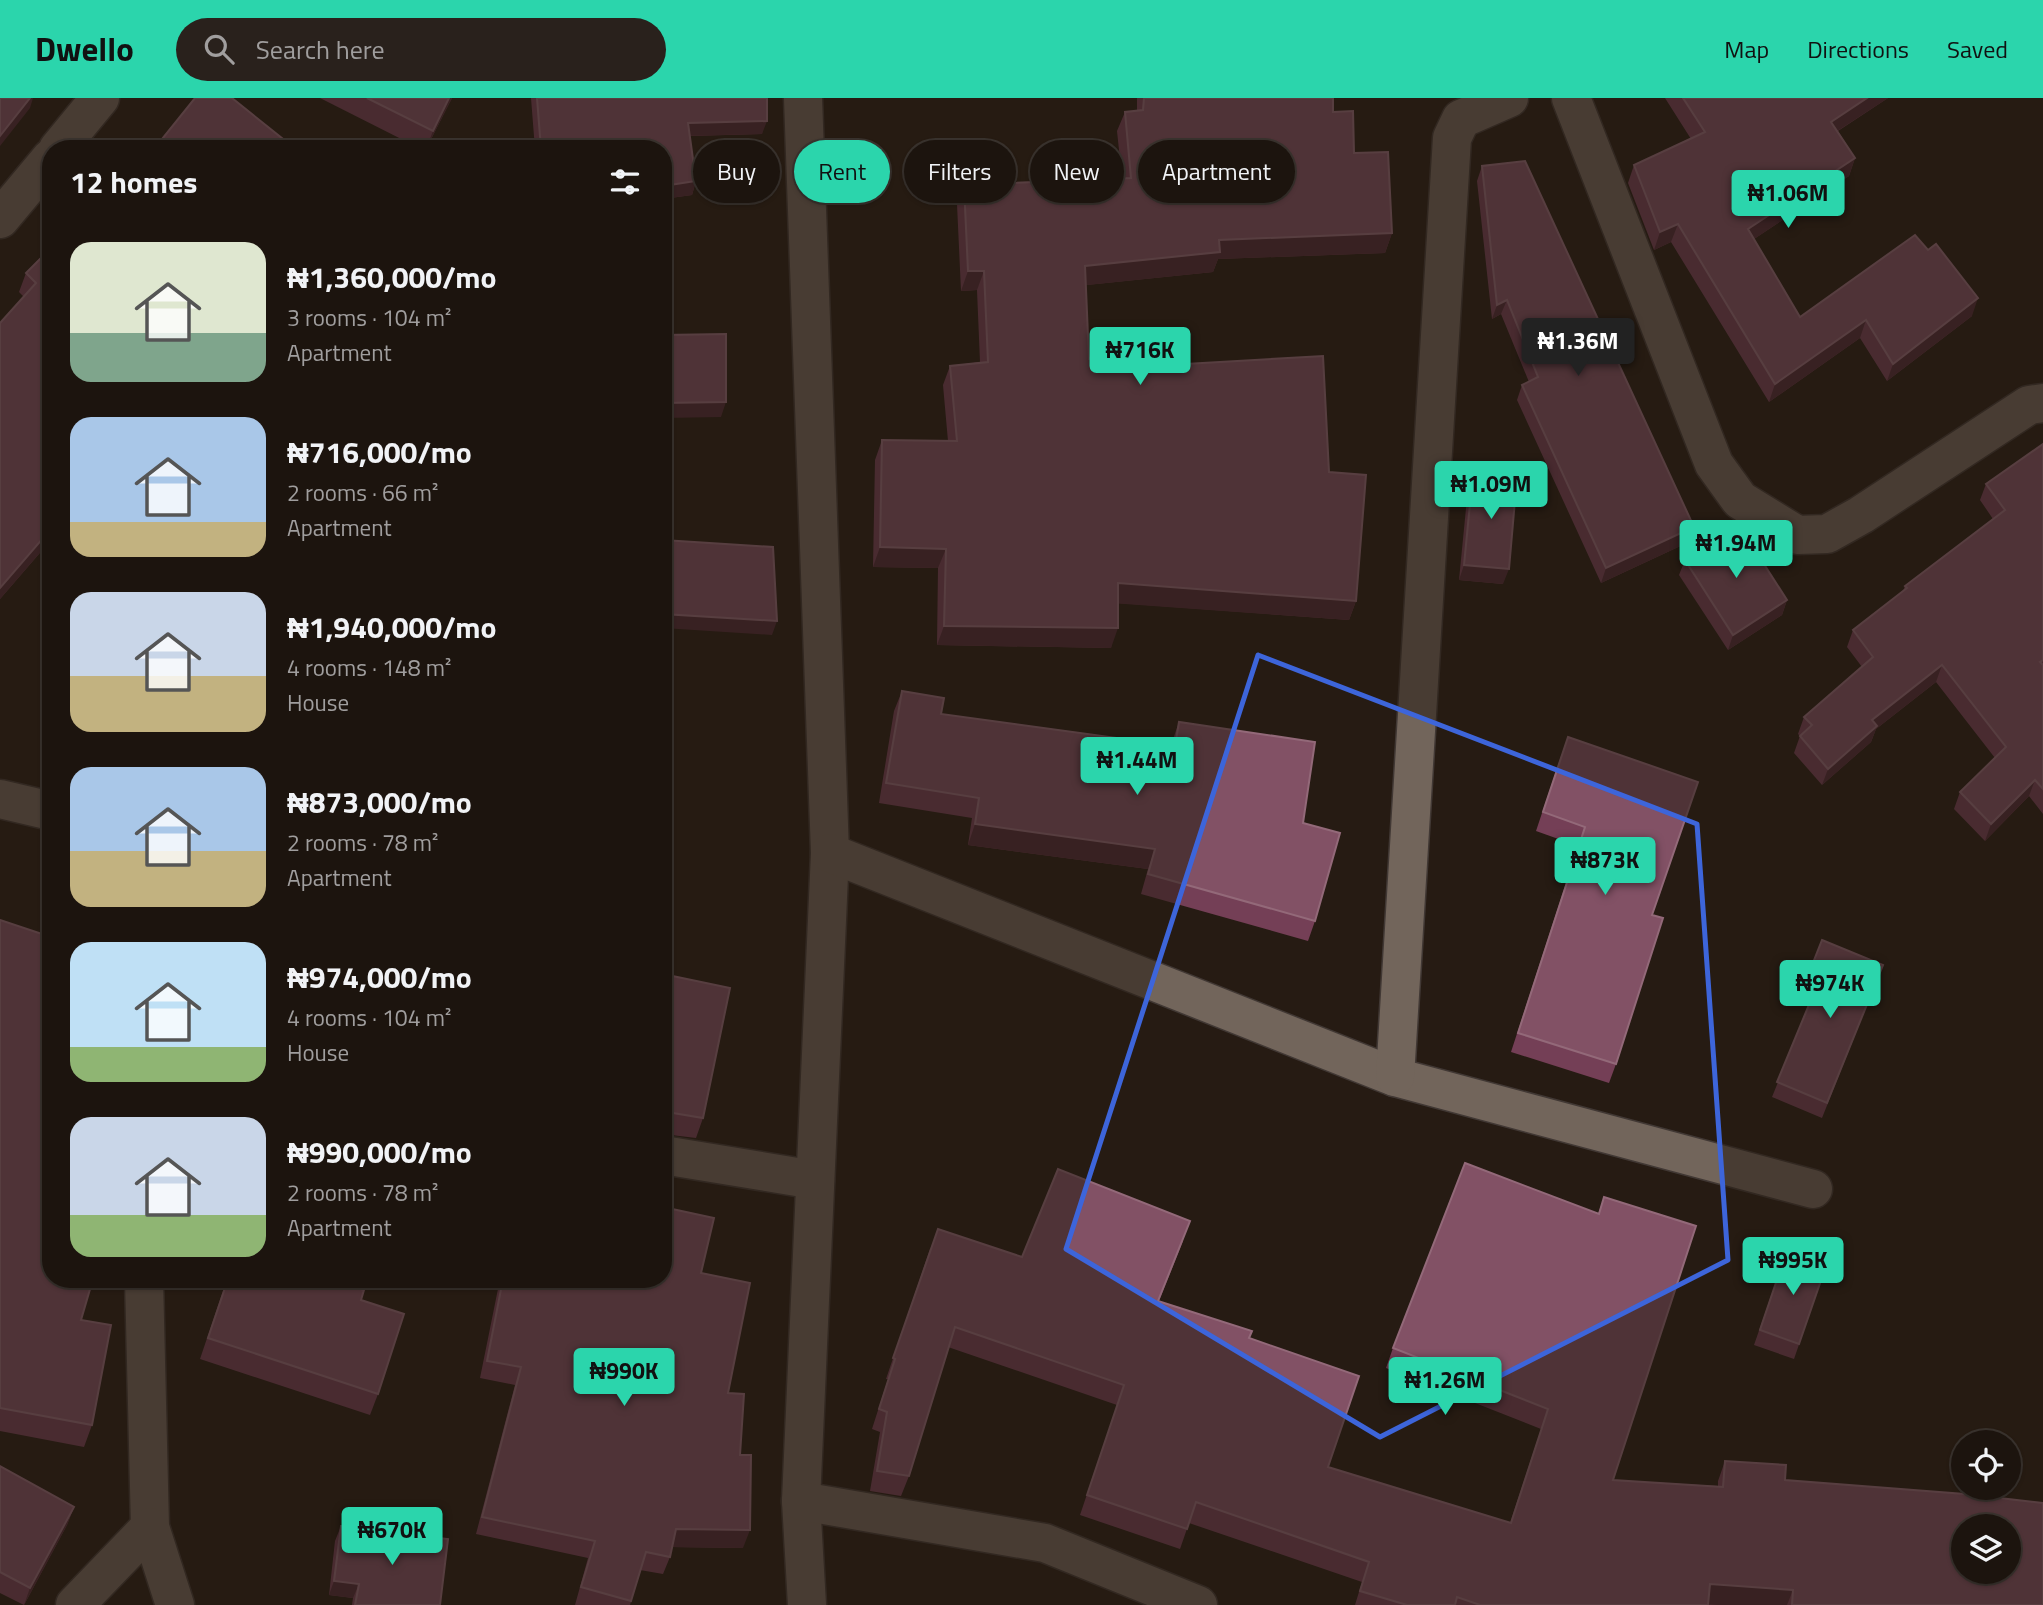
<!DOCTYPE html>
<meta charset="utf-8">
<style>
body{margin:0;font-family:"Titillium Web",sans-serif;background:#29211c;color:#f1f3f6;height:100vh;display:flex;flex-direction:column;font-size:26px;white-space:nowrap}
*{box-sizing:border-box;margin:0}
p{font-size:23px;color:#a09e9e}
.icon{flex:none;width:38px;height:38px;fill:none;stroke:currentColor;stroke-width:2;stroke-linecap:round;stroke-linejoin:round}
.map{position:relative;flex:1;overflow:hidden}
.panel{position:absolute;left:42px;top:42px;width:630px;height:1148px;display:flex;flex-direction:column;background:#1c140e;border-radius:28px;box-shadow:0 2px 5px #0004,0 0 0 2px #3a332e}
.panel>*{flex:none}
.hud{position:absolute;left:693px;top:42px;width:665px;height:63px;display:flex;gap:14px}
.fabs{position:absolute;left:1951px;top:1332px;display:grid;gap:14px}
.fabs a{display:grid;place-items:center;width:70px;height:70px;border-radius:50%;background:#1c140e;box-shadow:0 2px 5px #0004,0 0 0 2px #3a332e;font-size:35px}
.price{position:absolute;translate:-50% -60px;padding:0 16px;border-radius:7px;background:#2bd5ac;color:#111;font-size:23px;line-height:46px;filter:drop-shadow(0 2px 4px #0008)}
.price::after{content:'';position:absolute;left:50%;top:42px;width:21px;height:16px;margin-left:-10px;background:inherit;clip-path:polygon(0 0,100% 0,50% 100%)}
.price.current{background:#222;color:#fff}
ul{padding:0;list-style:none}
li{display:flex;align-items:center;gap:21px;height:175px;padding:0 28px}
li span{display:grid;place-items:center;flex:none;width:196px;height:140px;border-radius:21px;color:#555}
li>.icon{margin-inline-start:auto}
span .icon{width:84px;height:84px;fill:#fffc;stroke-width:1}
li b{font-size:30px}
h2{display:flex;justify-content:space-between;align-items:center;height:84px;padding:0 28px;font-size:30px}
.tag{padding:0 24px;border-radius:32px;background:#1c140e;box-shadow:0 2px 5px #0004,0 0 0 2px #3a332e;font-size:24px;line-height:63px}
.tag.current{background:#2bd5ac;color:#111}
header{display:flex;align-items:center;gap:42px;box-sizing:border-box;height:98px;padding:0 35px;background:#2bd5ac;color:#111}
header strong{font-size:33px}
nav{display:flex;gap:38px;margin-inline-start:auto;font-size:24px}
.search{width:490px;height:63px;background:#29211c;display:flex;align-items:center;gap:18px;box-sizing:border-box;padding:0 24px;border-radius:38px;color:#a09e9e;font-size:26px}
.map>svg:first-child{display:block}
</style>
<header>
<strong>Dwello</strong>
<div class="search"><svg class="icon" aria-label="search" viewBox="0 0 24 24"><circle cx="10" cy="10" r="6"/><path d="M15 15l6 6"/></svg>Search here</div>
<nav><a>Map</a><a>Directions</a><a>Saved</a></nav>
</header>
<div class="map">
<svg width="2043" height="1507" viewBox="0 0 2043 1507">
<rect width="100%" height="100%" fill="#261b13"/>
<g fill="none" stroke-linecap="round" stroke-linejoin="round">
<g stroke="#413834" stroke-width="41">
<g id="minor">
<polyline points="803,0 830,755 801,1403 807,1507"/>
<polyline points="1571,0 1714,366 1740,402 1797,437 1827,436 1861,417 2029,307 2043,305"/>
<polyline points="58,51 100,0"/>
<polyline points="0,121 51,60"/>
<polyline points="0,701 51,713"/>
<polyline points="830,755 1395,979 1813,1091"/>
<polyline points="1395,979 1452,40 1461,21 1509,0"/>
<polyline points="663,1057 815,1082"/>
<polyline points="144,1181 150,1429 175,1507"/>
<polyline points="801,1403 1045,1445 1198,1507"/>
<polyline points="75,1507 150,1429"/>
</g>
</g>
<use href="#minor" stroke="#72655b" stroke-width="38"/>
</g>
<g fill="#743f56">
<polygon points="320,0 452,0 426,51 421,51"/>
<polygon points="531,0 767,0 762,36 690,38 696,83 692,97 663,101 663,51 535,51"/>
<polygon points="1137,0 1333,0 1333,14 1354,55 1392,135 1385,155 1218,161 1213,174 1086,187 1089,261 1133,269 1329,374 1356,503 1349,522 1118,505 1111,550 937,547 938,470 873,469 875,362 882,342 948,343 943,287 950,268 980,264 977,192 961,193 957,106 964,87 1122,80 1117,33 1125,14 1137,13"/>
<polygon points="1665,0 1888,0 1838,33 1855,60 1849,78 1754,141 1800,219 1972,218 1887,283 1860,240 1769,304 1671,144 1654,152 1628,85 1634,67 1691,41"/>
<polygon points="1482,68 1689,444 1601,485 1517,302 1522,287 1529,284 1501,216 1492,221 1477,83"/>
<polygon points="51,139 51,442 0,501 0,225 24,199 19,194 26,175 43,157"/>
<polygon points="2043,346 2043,716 2029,698 1985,743 1954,711 1960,694 1995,660 1936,584 1876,631 1871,644 1822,687 1794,655 1800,638 1798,636 1804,619 1862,569 1847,549 1853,532 1903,493 1905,488 1993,421 1980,402 1986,386"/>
<polygon points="1473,375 1503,486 1459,482 1468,390"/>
<polygon points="1685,462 1787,502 1782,517 1728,552 1679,477"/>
<polygon points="902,593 941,616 1171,647 1179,624 1303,725 1315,823 1308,843 1141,796 1148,771 968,747 972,720 879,705 894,613"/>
<polygon points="1561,658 1652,817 1616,966 1609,985 1511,954 1578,748 1536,733"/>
<polygon points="0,822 51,1181 81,1222 92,1327 84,1349 0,1333"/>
<polygon points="1883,867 1822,1020 1772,999 1812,900 1801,895 1807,880"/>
<polygon points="663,876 703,1020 696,1040 663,1036"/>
<polygon points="1604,1099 1613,1382 1718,1388 1718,1383 1725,1363 1785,1382 2043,1507 1355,1507 1362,1484 1189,1425 1180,1451 1080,1417 1117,1307 948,1249 909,1378 901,1398 870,1393 880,1334 872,1331 888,1281 886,1281 930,1151 1022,1159 1183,1143 1159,1203 1249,1240 1328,1369 1510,1425 1541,1331 1386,1270 1393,1250 1598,1116"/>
<polygon points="1787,1152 1827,1165 1794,1261 1754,1247"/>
<polygon points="701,1175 728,1295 740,1357 743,1450 672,1449 670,1459 663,1476 640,1472 630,1507 575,1507 588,1460 476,1436 515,1287 480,1280 500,1181 663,1181"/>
<polygon points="227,1181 328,1181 361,1202 378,1296 370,1317 200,1261"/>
<polygon points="0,1368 74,1409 67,1427 24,1507 0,1495"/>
<polygon points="341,1428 440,1507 352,1507 353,1500 329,1497 335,1443"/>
</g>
<g fill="#4f2935">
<polygon points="30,0 33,0 30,10 0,48 0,38"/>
<polygon points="449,0 452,0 426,51 433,33"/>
<polygon points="1867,0 1888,0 1825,41 1831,24"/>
<polygon points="767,23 762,36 683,38 688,25"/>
<polygon points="1855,60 1849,78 1742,149 1748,131"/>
<polygon points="696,83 692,97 663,101 663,88"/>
<polygon points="1678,126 1671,144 1654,152 1660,134"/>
<polygon points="1392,135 1385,155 1218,161 1213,174 1078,188 1085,168 1219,142"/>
<polygon points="968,173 984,173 977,192 961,193"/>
<polygon points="1978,200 1972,218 1887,283 1893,266"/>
<polygon points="1507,202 1501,216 1492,221 1497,207"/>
<polygon points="1866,222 1860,240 1769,304 1775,286"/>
<polygon points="726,304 721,319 663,320 663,305"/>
<polygon points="1694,429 1689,444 1601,485 1606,470"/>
<polygon points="51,431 51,442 0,501 0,490"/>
<polygon points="880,449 946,451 938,470 873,469"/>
<polygon points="1464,467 1509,471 1503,486 1459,482"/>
<polygon points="1118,485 1356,503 1349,522 1111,505"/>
<polygon points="1787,502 1782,517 1728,552 1733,537"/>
<polygon points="663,516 777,523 772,537 663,530"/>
<polygon points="944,528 1118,530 1111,550 937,547"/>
<polygon points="1942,567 1936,584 1876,631 1871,644 1822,687 1828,671 1872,622"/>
<polygon points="2035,682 2029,698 1985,743 1991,726"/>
<polygon points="975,726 1155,751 1148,771 968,747"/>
<polygon points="673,1015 666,1035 663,1036 663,1016"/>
<polygon points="74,1409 67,1427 24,1507 30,1490"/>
<polygon points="676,1431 750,1432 743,1450 669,1449"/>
<polygon points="334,1483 359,1486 353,1500 329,1497"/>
<polygon points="1710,1486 1793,1492 1787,1507 1718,1507 1703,1506"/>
</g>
<g fill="#825165" stroke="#936979" stroke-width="2" fill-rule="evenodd">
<polygon points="0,0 30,0 0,38"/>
<polygon points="195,0 232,0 283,41 275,51 154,51"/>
<polygon points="367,0 449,0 433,33"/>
<polygon points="537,0 767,0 767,23 688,25 696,83 663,88 663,51 541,51"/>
<polygon points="1144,0 1333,0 1333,14 1353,13 1354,55 1388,54 1392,135 1219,142 1220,154 1085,168 1089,261 1132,257 1133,269 1323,258 1329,374 1366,377 1356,503 1118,485 1118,530 944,528 946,451 880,449 882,342 957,343 950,268 988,264 984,173 968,173 964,87 1131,80 1125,14 1143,12"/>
<polygon points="1683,0 1867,0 1831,24 1855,60 1748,131 1800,219 1915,137 1928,152 1936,146 1978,200 1893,266 1866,222 1775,286 1678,126 1660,134 1634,67 1705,34"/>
<polygon points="1525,63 1694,429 1606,470 1522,287 1538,279 1507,202 1497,207 1482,68"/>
<polygon points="51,150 51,431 0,490 0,225 36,185 26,175"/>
<polygon points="726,236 726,304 663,305 663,237"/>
<polygon points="2043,346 2043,562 2040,564 2043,567 2043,691 2035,682 1991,726 1960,694 2006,649 1942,567 1872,622 1877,628 1828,671 1800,638 1812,627 1804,619 1873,559 1853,532 1907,490 1905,488 2005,412 1986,386"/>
<polygon points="1473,375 1517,379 1509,471 1464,467"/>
<polygon points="1739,427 1787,502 1733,537 1685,462"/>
<polygon points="663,442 773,449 777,523 663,516"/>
<polygon points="902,593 944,600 941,616 1175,648 1179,624 1315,644 1303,725 1340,735 1315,823 1148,776 1155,751 975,726 979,700 886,685"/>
<polygon points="1568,639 1698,684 1652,817 1663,820 1616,966 1518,935 1585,729 1543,714"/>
<polygon points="0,822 51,839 51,1181 93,1181 81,1222 111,1227 92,1327 0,1310"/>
<polygon points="1822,842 1883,867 1827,1005 1777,984 1818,885 1807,880"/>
<polygon points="663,876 730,890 703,1020 673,1015 663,1016"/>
<path d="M1465,1065L1599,1116L1604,1099L1696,1128L1613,1382L1723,1389L1725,1363L1786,1367L1785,1382L1965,1396L2043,1405V1507H1792L1793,1492L1710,1486L1708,1507H1480L1457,1499L1455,1507H1407L1360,1493L1369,1464L1196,1404L1187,1431L1087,1397L1124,1287L955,1229L909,1378L877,1373L887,1314L879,1311L895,1261L893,1260L938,1131L1022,1159L1058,1071L1190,1123L1158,1203L1252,1233L1249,1240L1359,1278L1328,1369L1511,1425L1548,1311L1393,1250ZM1964,1428H2009V1474H1964Z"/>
<polygon points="663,1109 714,1120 701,1175 750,1185 728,1295 744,1296 740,1357 751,1357 750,1432 676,1431 670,1459 646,1454 631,1503 581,1489 595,1443 482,1419 521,1269 487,1263 503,1181 663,1181"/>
<polygon points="1787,1152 1827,1165 1799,1246 1760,1232"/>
<polygon points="228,1181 328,1181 364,1192 361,1202 404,1216 378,1296 208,1240"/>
<polygon points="0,1368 74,1409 30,1490 0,1474"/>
<polygon points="341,1428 448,1441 440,1507 355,1507 359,1486 334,1483"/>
</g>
<path d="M0 0H2043V1507H0ZM1258,557L1697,726L1728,1162L1380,1339L1066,1151Z" fill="#261b13" fill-opacity=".55" fill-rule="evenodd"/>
<path fill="none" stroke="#3d65da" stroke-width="5" stroke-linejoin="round" d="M1258,557L1697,726L1728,1162L1380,1339L1066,1151Z"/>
</svg>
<div class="fabs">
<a><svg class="icon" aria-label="locate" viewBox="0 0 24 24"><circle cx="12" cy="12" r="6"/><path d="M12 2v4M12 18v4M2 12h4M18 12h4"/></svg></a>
<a><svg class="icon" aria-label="layers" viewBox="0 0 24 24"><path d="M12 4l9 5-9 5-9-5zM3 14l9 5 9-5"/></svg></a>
</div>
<b class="price" style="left:1788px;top:132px">₦1.06M</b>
<b class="price current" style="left:1578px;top:280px">₦1.36M</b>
<b class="price" style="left:1140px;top:289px">₦716K</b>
<b class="price" style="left:1491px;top:423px">₦1.09M</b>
<b class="price" style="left:1736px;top:482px">₦1.94M</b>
<b class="price" style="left:1137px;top:699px">₦1.44M</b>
<b class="price" style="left:1605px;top:799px">₦873K</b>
<b class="price" style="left:1830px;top:922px">₦974K</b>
<b class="price" style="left:1793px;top:1199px">₦995K</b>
<b class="price" style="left:624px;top:1310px">₦990K</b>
<b class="price" style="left:1445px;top:1319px">₦1.26M</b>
<b class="price" style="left:392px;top:1469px">₦670K</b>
<div class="hud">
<a class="tag">Buy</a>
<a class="tag current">Rent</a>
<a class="tag">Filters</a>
<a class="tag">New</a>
<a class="tag">Apartment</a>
</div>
<section class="panel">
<h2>12 homes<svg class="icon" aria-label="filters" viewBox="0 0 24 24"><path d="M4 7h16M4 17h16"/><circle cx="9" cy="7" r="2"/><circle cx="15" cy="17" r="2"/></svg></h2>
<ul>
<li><span style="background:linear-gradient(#dfe7d0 65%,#7fa58c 0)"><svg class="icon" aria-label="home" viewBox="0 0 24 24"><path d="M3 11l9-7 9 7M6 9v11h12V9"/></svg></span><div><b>₦1,360,000/mo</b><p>3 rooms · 104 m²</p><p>Apartment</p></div></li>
<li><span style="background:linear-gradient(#a9c7e8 75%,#c2b280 0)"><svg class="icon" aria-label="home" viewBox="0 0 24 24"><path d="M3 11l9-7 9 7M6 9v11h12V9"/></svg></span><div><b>₦716,000/mo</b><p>2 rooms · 66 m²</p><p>Apartment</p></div></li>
<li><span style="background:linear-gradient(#c9d6e8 60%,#c2b280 0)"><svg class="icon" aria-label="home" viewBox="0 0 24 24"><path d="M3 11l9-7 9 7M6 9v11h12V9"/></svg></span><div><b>₦1,940,000/mo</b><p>4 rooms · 148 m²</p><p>House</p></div></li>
<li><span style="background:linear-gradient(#a9c7e8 60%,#c2b280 0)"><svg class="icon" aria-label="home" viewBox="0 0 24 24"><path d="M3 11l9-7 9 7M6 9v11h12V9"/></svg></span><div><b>₦873,000/mo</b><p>2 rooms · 78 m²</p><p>Apartment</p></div></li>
<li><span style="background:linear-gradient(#bfe0f5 75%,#8fb573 0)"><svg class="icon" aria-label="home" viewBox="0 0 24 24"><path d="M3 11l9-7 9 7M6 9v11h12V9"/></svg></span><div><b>₦974,000/mo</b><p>4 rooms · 104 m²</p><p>House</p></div></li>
<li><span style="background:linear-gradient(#c9d6e8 70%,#8fb573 0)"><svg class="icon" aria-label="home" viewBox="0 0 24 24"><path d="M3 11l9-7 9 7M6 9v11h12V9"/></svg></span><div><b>₦990,000/mo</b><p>2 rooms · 78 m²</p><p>Apartment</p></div></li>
</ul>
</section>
</div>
